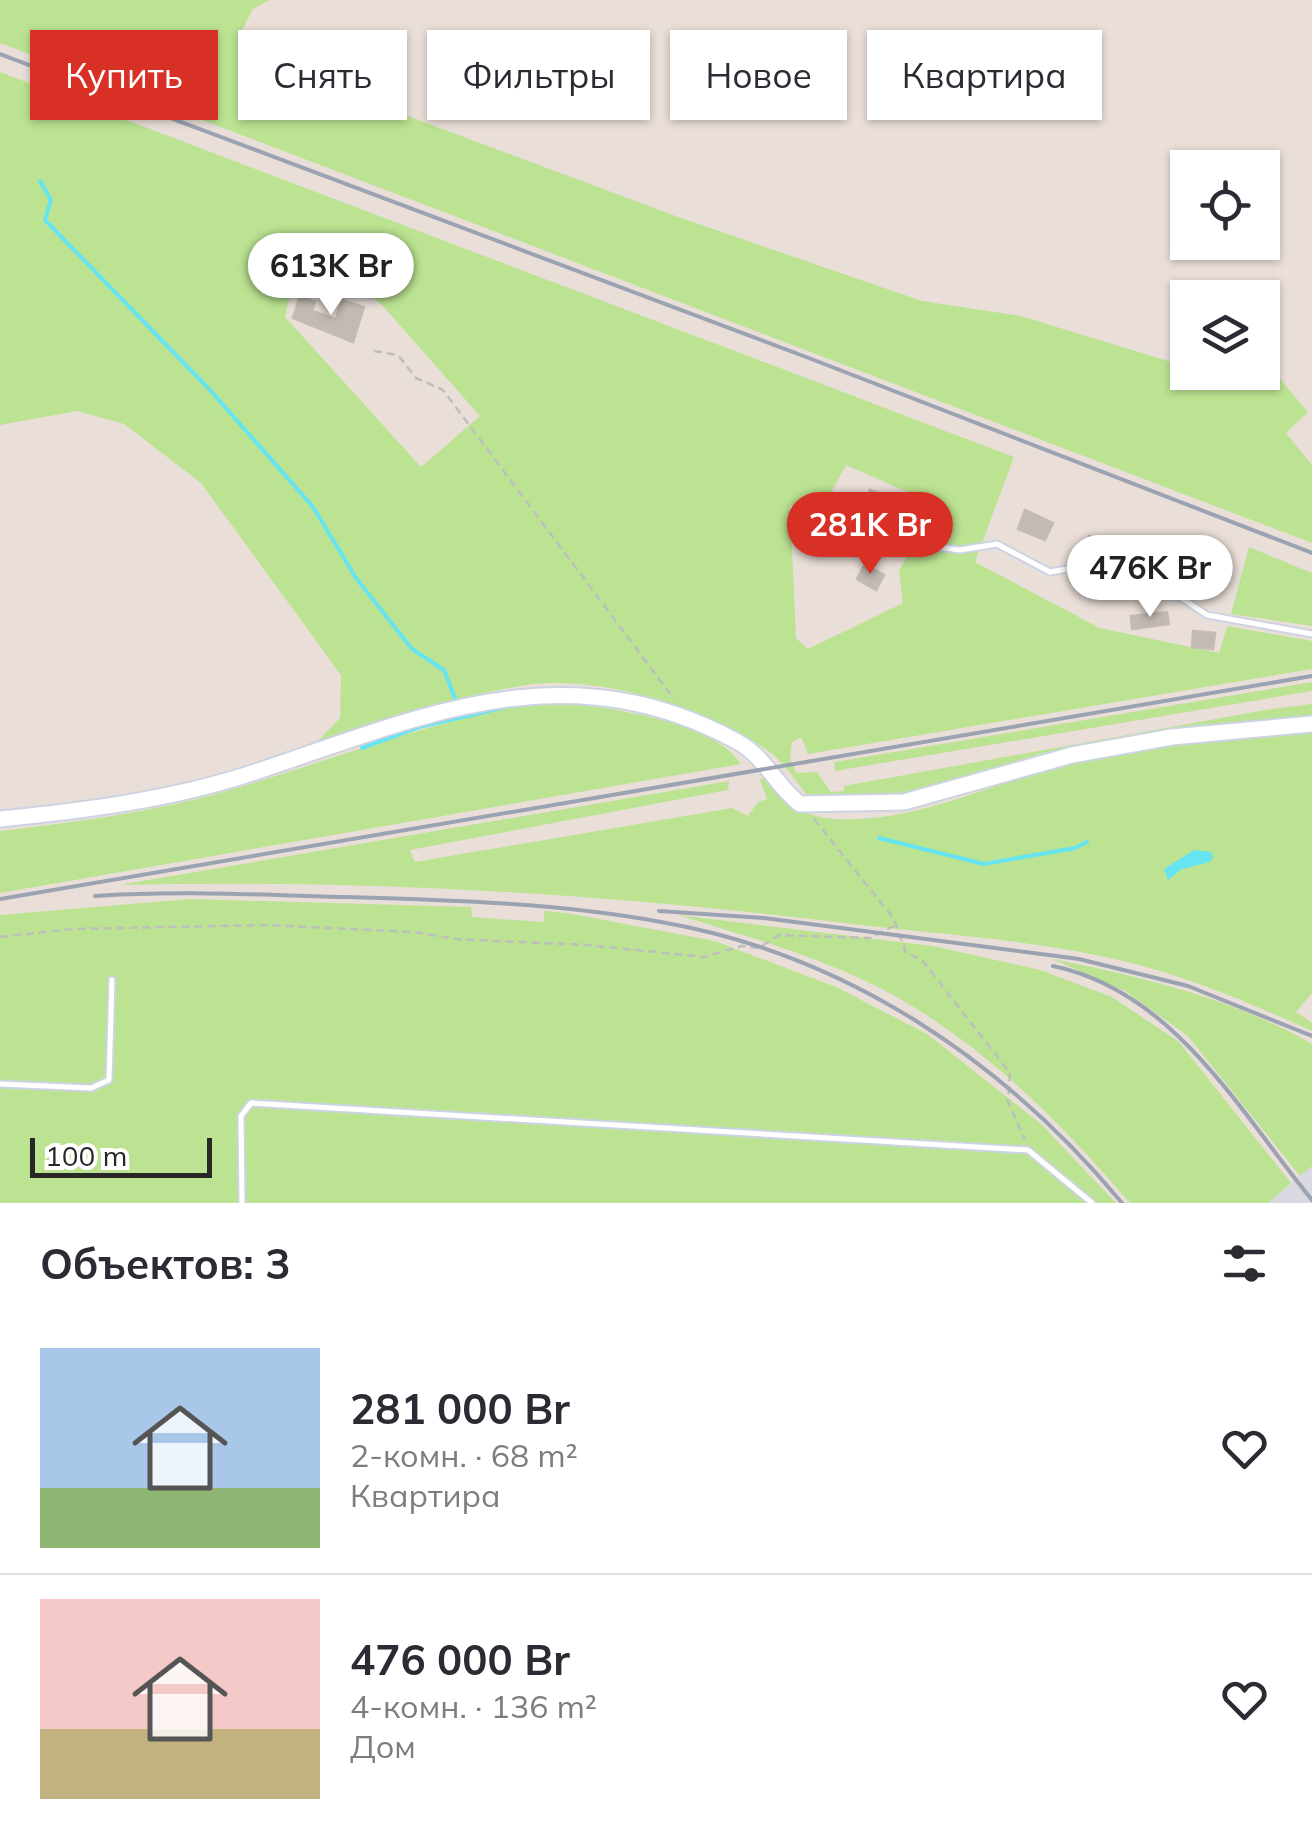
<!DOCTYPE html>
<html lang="ru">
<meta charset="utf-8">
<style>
body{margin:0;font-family:Mulish,sans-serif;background:#f2f2f3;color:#2b2b33;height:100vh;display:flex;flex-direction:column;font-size:38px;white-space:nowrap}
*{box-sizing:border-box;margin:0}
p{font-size:32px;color:#7c7c81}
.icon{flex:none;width:55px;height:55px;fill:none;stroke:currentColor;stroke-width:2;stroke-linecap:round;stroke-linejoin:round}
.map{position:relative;height:1203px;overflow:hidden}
.drawer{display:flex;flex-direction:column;background:#fff;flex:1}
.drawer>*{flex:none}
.top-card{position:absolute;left:30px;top:30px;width:1252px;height:90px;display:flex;gap:20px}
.controls{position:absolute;left:1170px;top:150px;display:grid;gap:20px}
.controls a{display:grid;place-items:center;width:110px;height:110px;border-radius:0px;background:#fff;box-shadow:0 2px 8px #0004;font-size:50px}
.scale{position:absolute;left:30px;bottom:25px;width:182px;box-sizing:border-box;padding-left:10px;border:5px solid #272727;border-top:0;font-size:28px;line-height:35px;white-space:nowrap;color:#272727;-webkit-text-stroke:8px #fff;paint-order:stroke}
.price{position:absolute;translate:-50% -85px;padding:0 22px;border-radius:35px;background:#fff;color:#222;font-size:32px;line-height:65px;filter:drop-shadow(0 2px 5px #0008)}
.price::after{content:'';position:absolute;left:50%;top:60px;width:30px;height:22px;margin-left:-15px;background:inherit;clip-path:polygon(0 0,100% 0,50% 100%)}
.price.current{background:#d93025;color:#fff}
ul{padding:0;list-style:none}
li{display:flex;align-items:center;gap:30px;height:250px;padding:0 40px}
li+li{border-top:2px solid #e1e1e2}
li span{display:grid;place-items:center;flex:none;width:280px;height:200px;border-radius:0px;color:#555}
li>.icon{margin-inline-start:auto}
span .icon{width:120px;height:120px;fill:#fffc;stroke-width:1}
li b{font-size:42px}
h2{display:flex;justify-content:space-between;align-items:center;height:120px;padding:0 40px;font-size:42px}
.tag{padding:0 35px;border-radius:0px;background:#fff;box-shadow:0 2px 8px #0004;font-size:35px;line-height:90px}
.tag.current{background:#d93025;color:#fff}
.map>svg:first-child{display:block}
</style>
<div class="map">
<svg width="1312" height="1203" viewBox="0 0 1312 1203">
<rect width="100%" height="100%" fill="#eadfd8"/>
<polygon fill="#dad9e2" points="1312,1166 1312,1203 1268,1203 1291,1183"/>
<g fill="#bbe392" fill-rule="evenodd">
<polygon points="0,0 269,0 253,9 242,30 282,69 681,218 922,301 1021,316 1171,362 1187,359 1188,372 1262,372 1263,359 1308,412 1286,433 1312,465 1312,543 0,43"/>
<path d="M0,72L1014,457L975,562L1100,628L1219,653L1227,626L1312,641V669L808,754L801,737L792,742L790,759L796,773L817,772L831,792L844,791V786L1265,710L1312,704V716C1228,723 1143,730 1061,751C971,774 902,809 806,794C796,781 785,764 772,754C715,710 599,674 527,685C453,696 384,721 314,745L340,718L341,675L201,483L124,424L77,411L0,425ZM298,262H331L382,305L480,416L421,467L285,317ZM846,465L935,504L899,571L903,603L808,649L796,638L790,506L827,500Z"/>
<polygon points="1249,547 1312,573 1312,626 1231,614"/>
<polygon points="1312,682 1312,691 835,771 834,762"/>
<path d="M560,700C611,711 711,718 741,764L0,893V831C67,823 139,814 205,797C324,765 436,715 560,700Z"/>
<path d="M1312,728V993L1296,1012L1312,1023V1031C1257,1006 1201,982 1143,966C1044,939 937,935 836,922C599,893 358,879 119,885L729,781L728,790L410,850L415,862L732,808L748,816L758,802L767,799L760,779L769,777C786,802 803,817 835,819C917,824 1001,780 1078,759C1153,739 1235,737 1312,728Z"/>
<polygon points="190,899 471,907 472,917 544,922 544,911 567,913 715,941 836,987 927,1034 1041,1124 1116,1203 0,1203 0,915"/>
<path d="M678,915L933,946L1040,970L1112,997L1179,1042L1291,1183L1268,1203H1130C1068,1130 996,1058 914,1007C843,963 758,940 678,915Z"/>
<path d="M1052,959C1139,976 1235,999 1312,1044V1166L1300,1176L1188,1036L1125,991Z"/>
</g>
<polygon fill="#66e4f1" points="1194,850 1211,852 1213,857 1210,862 1182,869 1168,880 1164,869"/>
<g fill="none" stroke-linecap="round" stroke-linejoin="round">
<g stroke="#66e4f1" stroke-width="4">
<polyline points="40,181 51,200 45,220 211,391 313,507 356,578 412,649 444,670 456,701"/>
<polyline points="362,748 419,727 506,707"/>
<polyline points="879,838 984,864 1075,848 1087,842"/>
</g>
</g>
<g fill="#c2bbb4" stroke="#c5bbb2" stroke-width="2.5">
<polygon points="300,296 315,302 312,311 336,319 342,300 364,307 353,342 293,318"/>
<polygon points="870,490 922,510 915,526 867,508"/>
<polygon points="1025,510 1053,523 1045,540 1018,529"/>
<polygon points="1089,536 1107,543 1099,563 1081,556"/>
<polygon points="1144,554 1198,575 1189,595 1136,574"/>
<polygon points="865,564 884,575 876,590 857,579"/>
<polygon points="1167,612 1169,624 1132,629 1131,616"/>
<polygon points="1193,631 1215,633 1213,649 1192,647"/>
</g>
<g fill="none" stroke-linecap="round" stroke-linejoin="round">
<g stroke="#cdd4e1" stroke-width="9">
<g id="lane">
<polyline points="865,514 916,544 960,550 997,544 1050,572 1084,566 1145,595 1180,597 1207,615 1312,634"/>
<polyline points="0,1084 91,1088 109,1080 112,980"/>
<polyline points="242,1203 241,1116 251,1103 1028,1150 1092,1203"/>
</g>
</g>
<g stroke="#cdd4e1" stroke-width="19">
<path id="secondary" d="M0,819C81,811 168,800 246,775C417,719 561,647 736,741C765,756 775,785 800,804L904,802L1072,755L1172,737L1312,724"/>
</g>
<g stroke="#bebebe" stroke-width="2.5" stroke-dasharray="8 5" stroke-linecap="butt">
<polyline points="374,351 398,355 416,378 443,390 674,699"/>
<polyline points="814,819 894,919 906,953 922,960 1010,1073 1008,1102 1025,1140"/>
<polyline points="0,937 72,929 265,925 414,932 456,939 587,945 704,957 742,946 759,948 779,935 870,938 894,926"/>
</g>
<use href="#lane" stroke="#fff" stroke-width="5"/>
<use href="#secondary" stroke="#fff" stroke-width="15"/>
<g stroke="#9ba2b2" stroke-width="4">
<polyline points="0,54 814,360 1312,553"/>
<path d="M95,896C179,890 261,895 344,897C449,900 558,903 661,922C846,954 1004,1061 1122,1203"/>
<polyline points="0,899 1312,676"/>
<polyline points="659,911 764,918 1079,959 1188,986 1312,1036"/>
<path d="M1053,966C1174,991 1240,1112 1312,1200"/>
</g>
</g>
</svg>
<div class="controls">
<a><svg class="icon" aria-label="locate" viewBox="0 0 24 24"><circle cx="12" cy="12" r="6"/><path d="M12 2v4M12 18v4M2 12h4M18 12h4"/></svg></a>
<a><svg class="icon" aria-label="layers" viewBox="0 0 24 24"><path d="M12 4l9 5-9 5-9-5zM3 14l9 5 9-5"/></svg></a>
</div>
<div class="scale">100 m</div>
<b class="price" style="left:331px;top:318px">613K Br</b>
<b class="price current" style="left:870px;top:577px">281K Br</b>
<b class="price" style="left:1150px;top:620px">476K Br</b>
<div class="top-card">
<a class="tag current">Купить</a>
<a class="tag">Снять</a>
<a class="tag">Фильтры</a>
<a class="tag">Новое</a>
<a class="tag">Квартира</a>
</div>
</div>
<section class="drawer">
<h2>Объектов: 3<svg class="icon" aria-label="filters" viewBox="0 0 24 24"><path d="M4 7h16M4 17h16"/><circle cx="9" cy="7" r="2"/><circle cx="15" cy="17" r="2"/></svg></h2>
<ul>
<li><span style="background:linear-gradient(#a9c7e8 70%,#8fb573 0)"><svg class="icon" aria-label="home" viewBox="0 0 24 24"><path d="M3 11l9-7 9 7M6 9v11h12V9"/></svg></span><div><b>281 000 Br</b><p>2-комн. · 68 m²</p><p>Квартира</p></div><svg class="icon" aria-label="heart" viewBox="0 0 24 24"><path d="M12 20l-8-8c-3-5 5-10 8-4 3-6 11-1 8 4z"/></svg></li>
<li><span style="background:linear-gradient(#f6c9c9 65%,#c2b280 0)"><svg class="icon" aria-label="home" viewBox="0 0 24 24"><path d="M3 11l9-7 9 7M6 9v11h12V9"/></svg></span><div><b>476 000 Br</b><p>4-комн. · 136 m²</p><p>Дом</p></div><svg class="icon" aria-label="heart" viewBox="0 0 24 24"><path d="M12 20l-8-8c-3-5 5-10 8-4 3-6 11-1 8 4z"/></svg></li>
</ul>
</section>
